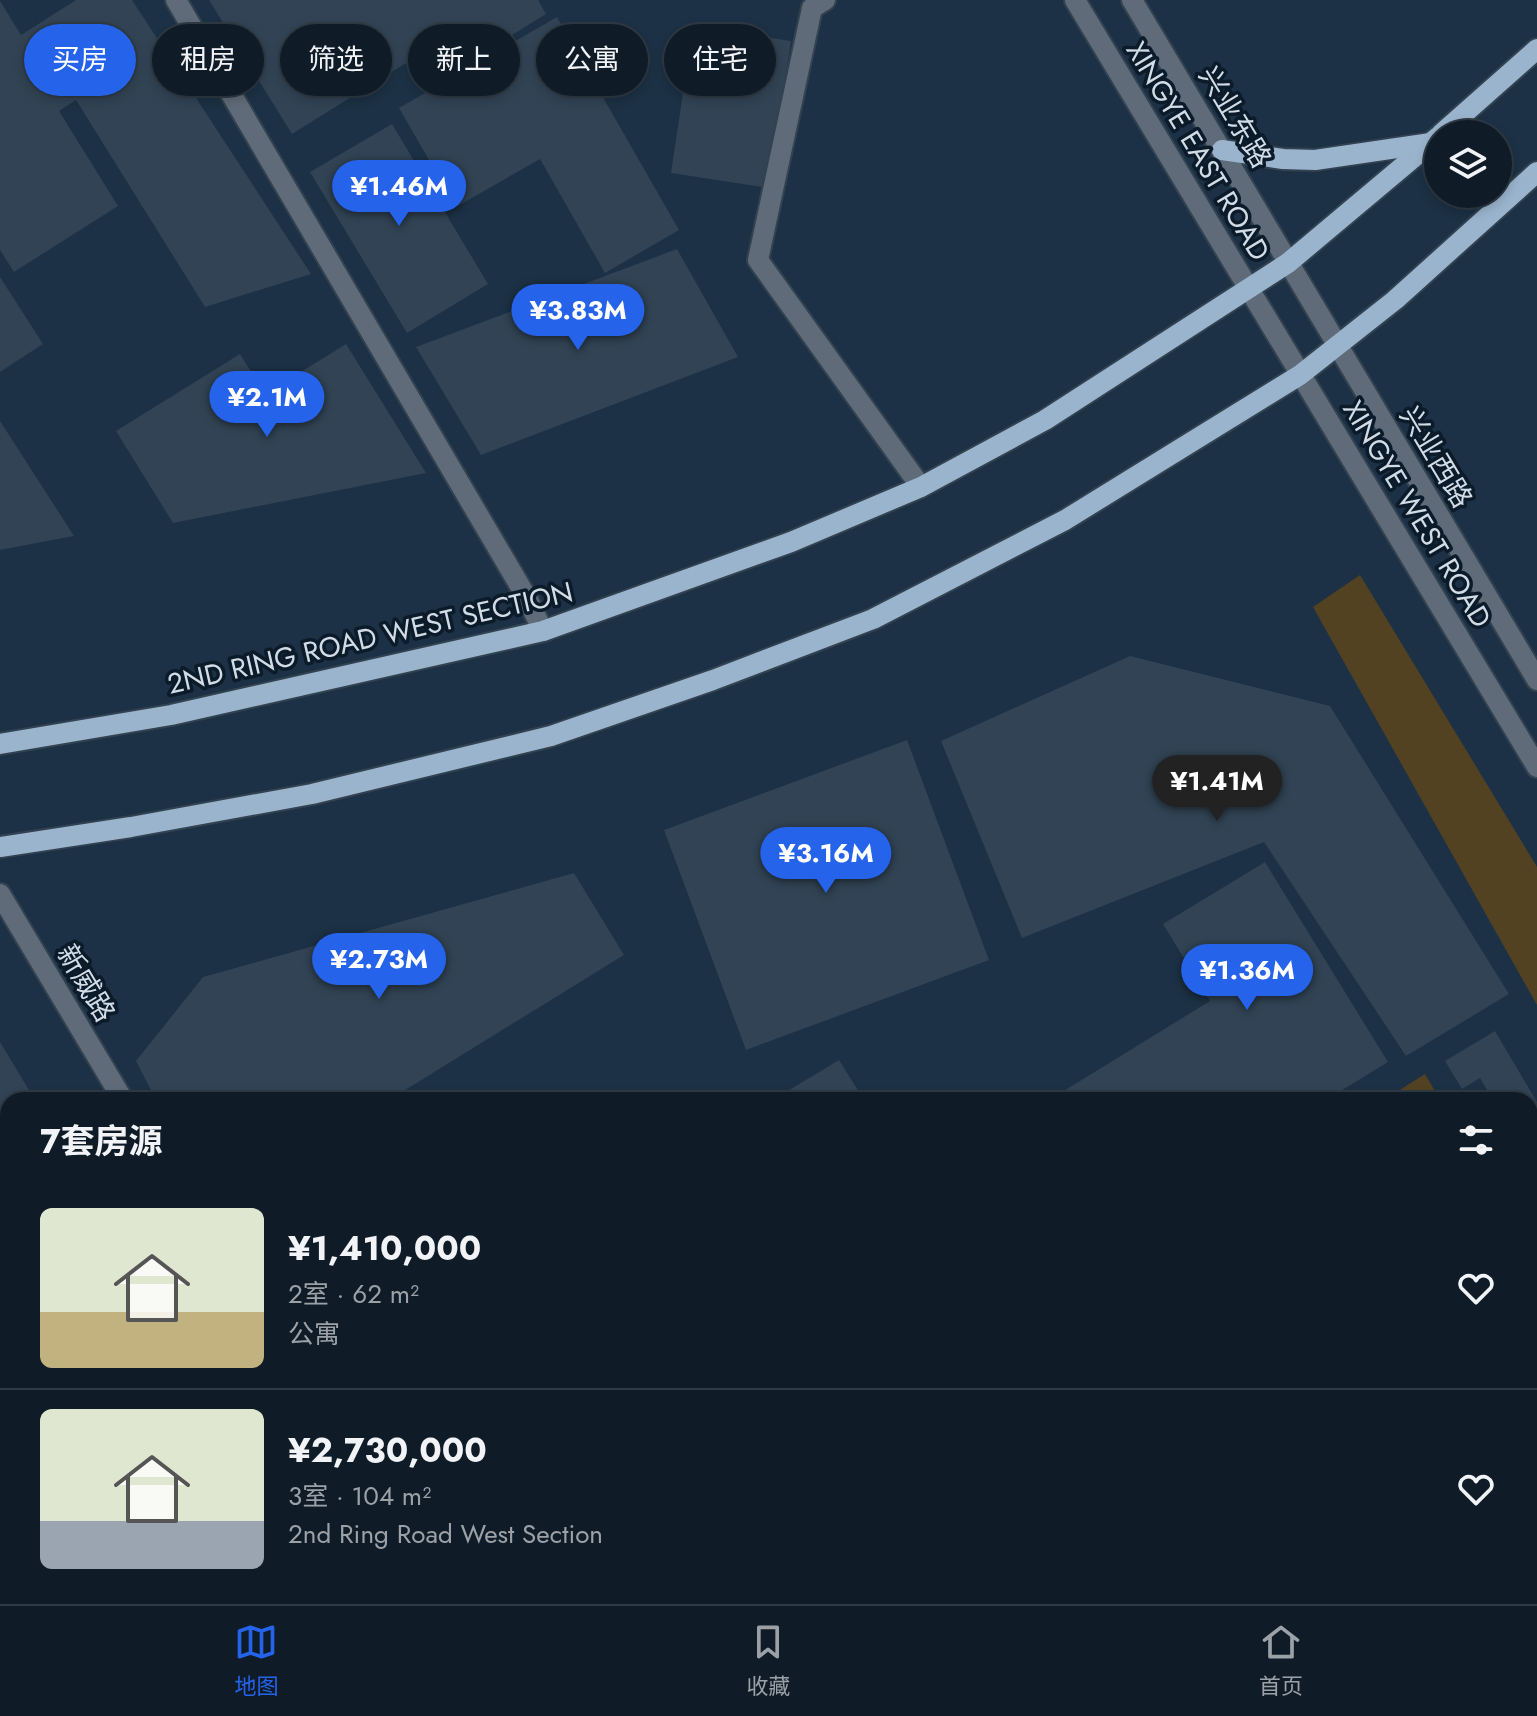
<!DOCTYPE html>
<html lang="zh">
<meta charset="utf-8">
<style>
body{margin:0;font-family:Jost,"Noto Sans SC",sans-serif;background:#18252f;color:#f1f3f6;height:100vh;display:flex;flex-direction:column;font-size:30px;white-space:nowrap}
*{box-sizing:border-box;margin:0}
p{font-size:26px;color:#9ba1a7}
.icon{flex:none;width:44px;height:44px;fill:none;stroke:currentColor;stroke-width:2;stroke-linecap:round;stroke-linejoin:round}
.map{position:relative;flex:1;overflow:hidden}
.sheet{position:absolute;left:0px;top:1092px;width:1538px;height:512px;display:flex;flex-direction:column;background:#0f1c27;border-radius:24px 24px 0 0;box-shadow:0 4px 12px #0003,0 0 0 2px #2f3a44}
.sheet>*{flex:none}
.hud{position:absolute;left:24px;top:24px;width:800px;height:72px;display:flex;gap:16px}
.fabs{position:absolute;left:1424px;top:120px;display:grid;gap:16px}
.fabs a{display:grid;place-items:center;width:88px;height:88px;border-radius:50%;background:#0f1c27;box-shadow:0 4px 12px #0003,0 0 0 2px #2f3a44;font-size:40px}
.price{position:absolute;translate:-50% -68px;padding:0 18px;border-radius:28px;background:#2563eb;color:#fff;font-size:26px;line-height:52px;filter:drop-shadow(0 2px 4px #0008)}
.price::after{content:'';position:absolute;left:50%;top:48px;width:24px;height:18px;margin-left:-12px;background:inherit;clip-path:polygon(0 0,100% 0,50% 100%)}
.price.active{background:#222;color:#fff}
ul{padding:0;list-style:none}
li{display:flex;align-items:center;gap:24px;height:200px;padding:0 40px}
li+li{border-top:2px solid #2f3a44}
li span{display:grid;place-items:center;flex:none;width:224px;height:160px;border-radius:12px;color:#555}
li>.icon{margin-inline-start:auto}
span .icon{width:96px;height:96px;fill:#fffc;stroke-width:1}
li b{font-size:34px}
h2{display:flex;justify-content:space-between;align-items:center;height:96px;padding:0 40px;font-size:34px}
.chip{padding:0 28px;border-radius:36px;background:#0f1c27;box-shadow:0 4px 12px #0003,0 0 0 2px #2f3a44;font-size:28px;line-height:72px}
.chip.active{background:#2563eb;color:#fff}
.tabs{display:flex;justify-content:space-around;align-items:center;height:112px;border-top:2px solid #2f3a44;background:#0f1c27;font-size:22px;color:#9ba1a7}
.tabs a{display:grid;justify-items:center;gap:4px}
.tabs .active{color:#2563eb}
.map>svg:first-child{display:block}
</style>
<div class="map">
<svg width="1537" height="1604" viewBox="0 0 1537 1604">
<rect width="100%" height="100%" fill="#142534"/>
<path fill="#1c3145" fill-rule="evenodd" d="M0,0H1537V1604H0ZM1438,134H1498V194H1438ZM8,1100H1530V1596H8Z"/>
<g fill="#534221">
<polygon points="1360,575 1537,867 1537,1005 1313,607"/>
<polygon points="1425,1074 1440,1100 1384,1100"/>
<polygon points="1537,1158 1537,1604 1515,1604 1510,1596 1530,1596 1530,1162"/>
</g>
<g fill="#314354">
<polygon points="76,0 132,0 311,274 205,307 76,100 59,111 118,206 14,272 0,250 0,1 21,35"/>
<polygon points="209,0 538,0 546,14 423,90 406,63 292,134"/>
<polygon points="557,17 679,230 605,273 540,159 456,207 399,108"/>
<polygon points="693,26 791,41 769,188 671,173"/>
<polygon points="392,124 488,284 407,333 310,172"/>
<polygon points="677,249 738,357 481,455 416,347"/>
<polygon points="0,277 43,344 0,372"/>
<polygon points="346,344 426,473 173,523 116,431 240,354 265,394"/>
<polygon points="0,421 74,536 0,550"/>
<polygon points="1130,656 1330,706 1509,994 1406,1056 1264,842 1022,938 941,741"/>
<polygon points="907,740 989,960 746,1050 664,830"/>
<polygon points="1265,862 1388,1062 1326,1100 1049,1100 1210,1001 1163,924"/>
<polygon points="574,873 624,955 389,1100 156,1100 136,1061 203,977"/>
<polygon points="1495,1031 1537,1102 1537,1120 1530,1124 1530,1100 1493,1100 1480,1078 1462,1089 1445,1061"/>
<polygon points="0,1042 35,1100 8,1100 8,1221 0,1208"/>
<polygon points="839,1060 864,1100 791,1100 786,1092"/>
<polygon points="1537,1390 1537,1547 1530,1551 1530,1394"/>
<polygon points="47,1596 285,1596 290,1604 34,1604"/>
<polygon points="510,1596 579,1596 584,1604 496,1604"/>
<polygon points="652,1596 722,1596 728,1604 657,1604"/>
<polygon points="744,1596 875,1596 879,1604 749,1604"/>
<polygon points="895,1596 1038,1596 1025,1604 900,1604"/>
<polygon points="1258,1596 1478,1596 1482,1604 1263,1604"/>
</g>
<g fill="none" stroke-linecap="round" stroke-linejoin="round">
<g stroke="#324250" stroke-width="24">
<g id="minor">
<polyline points="176,0 527,598 543,631"/>
<polyline points="825,0 812,8 758,260 921,487"/>
<polyline points="1075,0 1537,767"/>
<polyline points="1132,0 1537,680"/>
<polyline points="0,894 123,1100"/>
<polyline points="421,1596 426,1604"/>
</g>
</g>
<g stroke="#324250" stroke-width="24">
<g id="major">
<polyline points="1441,134 1537,49"/>
<polyline points="1222,150 1283,159 1315,160 1431,143"/>
<polyline points="0,744 171,715 543,631 791,542 921,487 1045,420 1288,263 1438,137"/>
<polyline points="0,847 131,827 312,794 551,736 713,680 873,619 1065,520 1300,375 1395,300 1537,172"/>
</g>
</g>
<use href="#minor" stroke="#5f6b78" stroke-width="20"/>
<use href="#major" stroke="#9ab4cd" stroke-width="20"/>
</g>
<g text-anchor="middle" dominant-baseline="central" stroke-width="7" stroke-linejoin="round" paint-order="stroke">
<g font-size="28" fill="#d1dce6" stroke="#0b1b2a">
<text transform="translate(1235 117) rotate(59)">兴业东路</text>
<text transform="translate(1198 151) rotate(59)">XINGYE EAST ROAD</text>
<text transform="translate(1436 457) rotate(59)">兴业西路</text>
<text transform="translate(1417 514) rotate(59)">XINGYE WEST ROAD</text>
<text transform="translate(370 638) rotate(-13)">2ND RING ROAD WEST SECTION</text>
<text transform="translate(86 983) rotate(59)">新威路</text>
</g>
</g>
</svg>
<div class="fabs">
<a><svg class="icon" aria-label="layers" viewBox="0 0 24 24"><path d="M12 4l9 5-9 5-9-5zM3 14l9 5 9-5"/></svg></a>
</div>
<b class="price" style="left:399px;top:228px">¥1.46M</b>
<b class="price" style="left:578px;top:352px">¥3.83M</b>
<b class="price" style="left:267px;top:439px">¥2.1M</b>
<b class="price active" style="left:1217px;top:823px">¥1.41M</b>
<b class="price" style="left:826px;top:895px">¥3.16M</b>
<b class="price" style="left:379px;top:1001px">¥2.73M</b>
<b class="price" style="left:1247px;top:1012px">¥1.36M</b>
<div class="hud">
<a class="chip active">买房</a>
<a class="chip">租房</a>
<a class="chip">筛选</a>
<a class="chip">新上</a>
<a class="chip">公寓</a>
<a class="chip">住宅</a>
</div>
<section class="sheet">
<h2>7套房源<svg class="icon" aria-label="filters" viewBox="0 0 24 24"><path d="M4 7h16M4 17h16"/><circle cx="9" cy="7" r="2"/><circle cx="15" cy="17" r="2"/></svg></h2>
<ul>
<li><span style="background:linear-gradient(#dfe7d0 65%,#c2b280 0)"><svg class="icon" aria-label="home" viewBox="0 0 24 24"><path d="M3 11l9-7 9 7M6 9v11h12V9"/></svg></span><div><b>¥1,410,000</b><p>2室 · 62 m²</p><p>公寓</p></div><svg class="icon" aria-label="heart" viewBox="0 0 24 24"><path d="M12 20l-8-8c-3-5 5-10 8-4 3-6 11-1 8 4z"/></svg></li>
<li><span style="background:linear-gradient(#dfe7d0 70%,#9aa5b1 0)"><svg class="icon" aria-label="home" viewBox="0 0 24 24"><path d="M3 11l9-7 9 7M6 9v11h12V9"/></svg></span><div><b>¥2,730,000</b><p>3室 · 104 m²</p><p>2nd Ring Road West Section</p></div><svg class="icon" aria-label="heart" viewBox="0 0 24 24"><path d="M12 20l-8-8c-3-5 5-10 8-4 3-6 11-1 8 4z"/></svg></li>
</ul>
</section>
</div>
<nav class="tabs">
<a class="active"><svg class="icon" aria-label="map" viewBox="0 0 24 24"><path d="M3 6l6-2 6 2 6-2v14l-6 2-6-2-6 2zM9 4v14M15 6v14"/></svg>地图</a>
<a><svg class="icon" aria-label="saved" viewBox="0 0 24 24"><path d="M7 4h10v16l-5-4-5 4z"/></svg>收藏</a>
<a><svg class="icon" aria-label="home" viewBox="0 0 24 24"><path d="M3 11l9-7 9 7M6 9v11h12V9"/></svg>首页</a>
</nav>
